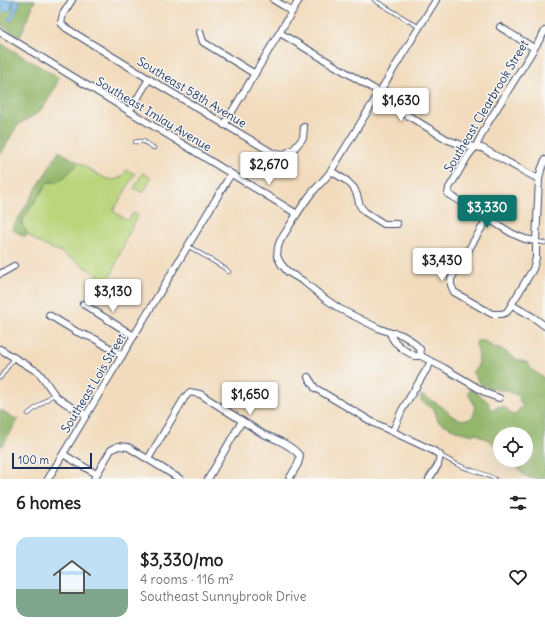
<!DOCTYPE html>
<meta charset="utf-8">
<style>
body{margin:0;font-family:Delius,sans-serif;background:#f6f6f6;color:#202124;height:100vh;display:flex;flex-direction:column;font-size:15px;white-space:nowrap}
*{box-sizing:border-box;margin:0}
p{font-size:13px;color:#757577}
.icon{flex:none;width:22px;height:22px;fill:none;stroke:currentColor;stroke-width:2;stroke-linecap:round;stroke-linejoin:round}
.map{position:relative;height:479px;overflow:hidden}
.drawer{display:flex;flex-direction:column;background:#fff;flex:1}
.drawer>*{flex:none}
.fabs{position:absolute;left:493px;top:427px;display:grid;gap:8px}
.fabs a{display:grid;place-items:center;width:40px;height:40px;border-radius:50%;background:#fff;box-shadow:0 4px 16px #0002;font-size:20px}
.scale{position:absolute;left:12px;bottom:10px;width:80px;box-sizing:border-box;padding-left:4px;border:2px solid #1b2f5e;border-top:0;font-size:11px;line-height:14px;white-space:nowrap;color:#1b2f5e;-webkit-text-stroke:3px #f6f6f2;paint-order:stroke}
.price{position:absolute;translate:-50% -34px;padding:0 9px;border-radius:4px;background:#fff;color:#222;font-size:13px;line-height:26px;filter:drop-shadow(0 1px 2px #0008)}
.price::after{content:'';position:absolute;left:50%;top:24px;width:12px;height:9px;margin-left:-6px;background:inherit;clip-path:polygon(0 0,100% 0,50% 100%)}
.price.on{background:#0f766e;color:#fff}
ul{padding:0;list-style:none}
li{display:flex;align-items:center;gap:12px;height:100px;padding:0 16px}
li span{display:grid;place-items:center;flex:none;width:112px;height:80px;border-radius:12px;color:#555}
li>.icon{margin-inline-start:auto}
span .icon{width:48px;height:48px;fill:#fffc;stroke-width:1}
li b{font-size:17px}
h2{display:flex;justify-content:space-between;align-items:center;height:48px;padding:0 16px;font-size:17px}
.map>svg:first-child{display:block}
</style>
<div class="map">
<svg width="545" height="479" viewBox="0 0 545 479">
<rect width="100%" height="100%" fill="#f6f6f2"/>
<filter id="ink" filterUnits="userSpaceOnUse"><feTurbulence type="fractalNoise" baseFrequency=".025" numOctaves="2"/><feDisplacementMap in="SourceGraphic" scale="8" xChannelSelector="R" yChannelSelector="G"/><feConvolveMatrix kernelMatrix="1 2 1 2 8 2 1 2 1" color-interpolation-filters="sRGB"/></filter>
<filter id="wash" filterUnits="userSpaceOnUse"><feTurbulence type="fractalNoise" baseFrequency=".012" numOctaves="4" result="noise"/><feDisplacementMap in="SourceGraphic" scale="16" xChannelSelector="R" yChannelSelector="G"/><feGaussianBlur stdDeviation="0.9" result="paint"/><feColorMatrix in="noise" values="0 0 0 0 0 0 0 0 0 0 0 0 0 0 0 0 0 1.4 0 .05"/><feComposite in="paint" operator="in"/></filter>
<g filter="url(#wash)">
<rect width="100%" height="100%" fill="#f2dbbc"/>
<g fill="#bad57b" stroke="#6a826c">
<path d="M79,163C84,166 90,169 95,173C108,180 117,185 127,170L135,174L113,211L128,221L133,213L138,215L125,241L112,274L110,277L108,279L102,278C89,270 76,260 62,253C51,248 40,245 31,237C26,234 22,227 22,221L48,182H57L62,179Z"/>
<polygon points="143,173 151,178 143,193 134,188"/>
</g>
<g fill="#93b66b" stroke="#577264">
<polygon points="0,0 35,0 20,37 0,24"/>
<path d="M0,43L59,78C53,92 48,104 36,114C29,119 21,121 16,128C9,136 7,147 0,155Z"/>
<polygon points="59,151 79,163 62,179 57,182 48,182 22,221 22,225 28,234 25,237 12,229"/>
<path d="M477,341H485L494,348L501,349L518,360L528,363L531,369L545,379V479C536,479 525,479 520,471C517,467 516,463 512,460H526V434H500V449C491,441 485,438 474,433L473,435L457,431L438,421L434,409L421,401L420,395C428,398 435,402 442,407C445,409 448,413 451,415C456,419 469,423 473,416C478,407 472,401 468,393L469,390L471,389L487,401L489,403V409C493,409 495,408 499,407C504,405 509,411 512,415L517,414L519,409L523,407L519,400L520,398L518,396L506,390H499L484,386L480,383L472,372C483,364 478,355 476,343Z"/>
<polygon points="1,410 18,420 2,446 0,445 0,412"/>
</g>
<path fill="#80bef3" stroke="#4e76a8" d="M0,0H19L20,3L12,20L9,21L8,20C12,14 15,10 14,3L12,2C11,7 12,10 6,12C3,10 3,6 0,4Z"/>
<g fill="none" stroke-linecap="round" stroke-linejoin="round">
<polyline stroke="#80bef3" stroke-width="1.5" points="0,12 2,12 4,8"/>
</g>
</g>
<g filter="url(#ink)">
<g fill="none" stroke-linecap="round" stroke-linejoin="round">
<g stroke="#3b496c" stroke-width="4.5">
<g id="lane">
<polyline points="374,0 419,27"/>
<polyline points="135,142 143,141 154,148"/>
<polyline points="536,241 545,243"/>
<polyline points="188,246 226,269 229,272"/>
<polyline points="0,378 14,358"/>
<polyline points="28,414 54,394"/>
<path d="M440,455C450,461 460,467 472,470C480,473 488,475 495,479"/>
</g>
</g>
<g stroke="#3b496c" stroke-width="8">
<g id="street">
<polyline points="72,0 63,14 61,23 66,28 149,79 271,152 282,155 294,149 303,138 304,127"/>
<polyline points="274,0 292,11"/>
<polyline points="500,27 534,48"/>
<polyline points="0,32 297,214"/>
<polyline points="200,32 203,42 255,74"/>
<polyline points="280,33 379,92 393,102 402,112 448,140 462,145 482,148 529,174 539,179"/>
<polyline points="129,112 149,79"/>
<polyline points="224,125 299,0"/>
<polyline points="331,171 347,181 354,188 357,195 360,206 365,212 384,224 397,224"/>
<polyline points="487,219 451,279 451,285 454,292 492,314 502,314 507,312 533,269 536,258 536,241 539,179 541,170 545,160"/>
<polyline points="536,241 525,239 513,234 448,194 449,188 468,156 476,146 486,126 545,31"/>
<polyline points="0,274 14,266"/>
<polyline points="83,304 134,336"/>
<polyline points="512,305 533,317 545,326"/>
<polyline points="49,315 77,332 95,339 122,356"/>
<polyline points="391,333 391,336 394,341 404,350 415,356 421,356 444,368 488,394 499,398"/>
<path d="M0,349L38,372C45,379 49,388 56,396C64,404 76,409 86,415"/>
<path d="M421,356L420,349L412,341L402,335L396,333H391L378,328L340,309L324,298L303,281L288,272L281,264L277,256L278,247L280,241C289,227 298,211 308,198C315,188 324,181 331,171L436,0"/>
<polyline points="308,377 315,388 374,423 432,450 440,455 438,465 429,479"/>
<polyline points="393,431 402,410 431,362"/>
<polyline points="63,454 96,474"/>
<path d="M148,459L185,397L190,392L200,394L263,434C276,439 291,445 300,456L298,464L289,479"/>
<polyline points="48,479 231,174"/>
<polyline points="94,479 111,450 118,446 128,447 180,479"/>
<polyline points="208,479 242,421"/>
</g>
</g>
<use href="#lane" stroke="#fff" stroke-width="3"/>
<use href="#street" stroke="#fff" stroke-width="6"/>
</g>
</g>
<g text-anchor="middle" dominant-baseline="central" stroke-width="3" stroke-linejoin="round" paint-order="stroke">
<g font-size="12" fill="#1b2f5e" stroke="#f6f6f2">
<text transform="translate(192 92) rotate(31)">Southeast 58th Avenue</text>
<text transform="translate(486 106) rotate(-59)">Southeast Clearbrook Street</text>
<text transform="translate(154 114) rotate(31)">Southeast Imlay Avenue</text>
<text transform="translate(93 383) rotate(-59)">Southeast Lois Street</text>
</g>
</g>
</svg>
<div class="fabs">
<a><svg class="icon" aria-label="locate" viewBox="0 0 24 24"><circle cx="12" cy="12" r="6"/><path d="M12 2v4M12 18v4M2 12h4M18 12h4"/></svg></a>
</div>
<div class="scale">100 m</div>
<b class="price" style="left:401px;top:122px">$1,630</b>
<b class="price" style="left:269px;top:186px">$2,670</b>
<b class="price on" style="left:487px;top:229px">$3,330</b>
<b class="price" style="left:442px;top:282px">$3,430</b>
<b class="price" style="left:113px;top:313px">$3,130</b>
<b class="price" style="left:250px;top:416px">$1,650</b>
</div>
<section class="drawer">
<h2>6 homes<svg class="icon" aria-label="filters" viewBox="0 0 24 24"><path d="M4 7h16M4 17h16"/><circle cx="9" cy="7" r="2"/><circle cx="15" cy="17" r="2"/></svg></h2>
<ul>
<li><span style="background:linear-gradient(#bfe0f5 65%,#7fa58c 0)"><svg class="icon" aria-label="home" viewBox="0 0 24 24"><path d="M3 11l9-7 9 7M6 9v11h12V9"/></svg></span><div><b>$3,330/mo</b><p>4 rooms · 116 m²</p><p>Southeast Sunnybrook Drive</p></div><svg class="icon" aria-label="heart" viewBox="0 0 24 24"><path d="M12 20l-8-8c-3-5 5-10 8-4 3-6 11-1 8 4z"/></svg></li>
</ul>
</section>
